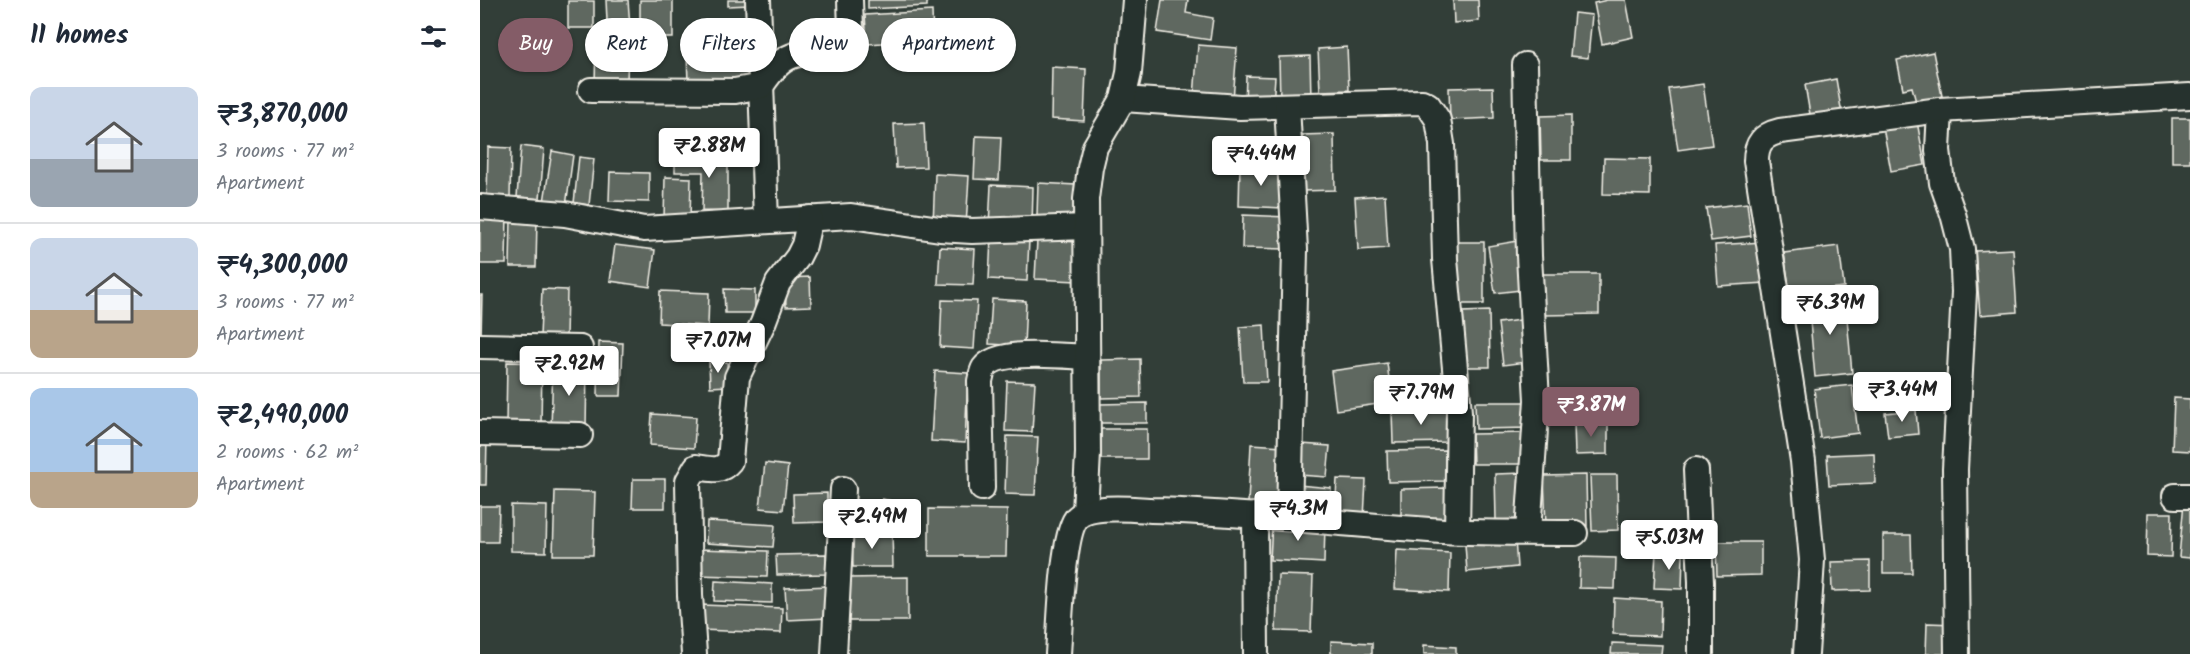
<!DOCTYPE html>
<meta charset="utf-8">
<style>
body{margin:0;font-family:Kalam,sans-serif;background:#f6f6f7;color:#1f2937;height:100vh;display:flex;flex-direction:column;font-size:22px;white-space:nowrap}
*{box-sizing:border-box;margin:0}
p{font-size:20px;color:#747a83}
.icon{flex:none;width:33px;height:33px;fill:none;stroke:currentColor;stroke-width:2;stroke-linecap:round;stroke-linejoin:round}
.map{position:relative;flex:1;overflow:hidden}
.sheet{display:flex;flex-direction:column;background:#fff;width:480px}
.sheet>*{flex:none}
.banner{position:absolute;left:18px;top:18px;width:570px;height:54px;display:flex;gap:12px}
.price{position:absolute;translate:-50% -51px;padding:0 14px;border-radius:6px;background:#fff;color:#222;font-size:20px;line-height:39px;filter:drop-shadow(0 2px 3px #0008)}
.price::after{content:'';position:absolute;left:50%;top:36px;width:18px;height:14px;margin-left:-9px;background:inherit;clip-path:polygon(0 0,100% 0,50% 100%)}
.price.active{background:#845c67;color:#fff}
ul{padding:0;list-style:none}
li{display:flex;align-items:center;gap:18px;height:150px;padding:0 30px}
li+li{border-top:2px solid #e0e1e3}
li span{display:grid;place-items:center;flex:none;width:168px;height:120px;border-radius:12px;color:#555}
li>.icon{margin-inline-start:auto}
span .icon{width:72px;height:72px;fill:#fffc;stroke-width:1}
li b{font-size:26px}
h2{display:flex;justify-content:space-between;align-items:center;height:72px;padding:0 30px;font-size:26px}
.pill{padding:0 21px;border-radius:27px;background:#fff;box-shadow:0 2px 4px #0004;font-size:21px;line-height:54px}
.pill.active{background:#845c67;color:#fff}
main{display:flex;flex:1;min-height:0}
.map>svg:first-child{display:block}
</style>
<main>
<section class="sheet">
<h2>11 homes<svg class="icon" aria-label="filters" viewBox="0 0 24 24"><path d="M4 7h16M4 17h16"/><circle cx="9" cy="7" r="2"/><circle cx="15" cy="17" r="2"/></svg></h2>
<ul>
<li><span style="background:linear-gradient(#c9d6e8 60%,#9aa5b1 0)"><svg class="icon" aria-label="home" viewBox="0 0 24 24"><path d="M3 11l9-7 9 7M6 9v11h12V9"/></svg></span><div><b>₹3,870,000</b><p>3 rooms · 77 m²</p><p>Apartment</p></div></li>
<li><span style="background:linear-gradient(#c9d6e8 60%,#b9a48a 0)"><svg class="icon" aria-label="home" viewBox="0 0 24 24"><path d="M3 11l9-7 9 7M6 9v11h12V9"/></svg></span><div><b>₹4,300,000</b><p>3 rooms · 77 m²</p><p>Apartment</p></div></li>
<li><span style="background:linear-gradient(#a9c7e8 70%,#b9a48a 0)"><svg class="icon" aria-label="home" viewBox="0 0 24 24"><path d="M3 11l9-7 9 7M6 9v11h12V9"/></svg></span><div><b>₹2,490,000</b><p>2 rooms · 62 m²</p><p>Apartment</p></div></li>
</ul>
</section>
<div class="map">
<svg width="1710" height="654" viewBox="0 0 1710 654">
<rect width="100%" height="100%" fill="#323e38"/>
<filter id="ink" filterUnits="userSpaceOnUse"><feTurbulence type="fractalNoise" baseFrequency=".0167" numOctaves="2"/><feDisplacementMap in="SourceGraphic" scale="12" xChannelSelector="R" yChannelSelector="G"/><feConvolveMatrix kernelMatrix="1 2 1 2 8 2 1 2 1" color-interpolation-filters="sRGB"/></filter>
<g filter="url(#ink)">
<g fill="#5f6861" stroke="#f4f1e8" stroke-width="1.5">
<polygon points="126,0 148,0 151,40 128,41"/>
<rect x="160" y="0" width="33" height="38"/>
<polygon points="248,0 270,0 270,5 248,6"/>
<polygon points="388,0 447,0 447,6 388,9"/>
<polygon points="682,0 708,0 706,13 733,18 730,40 677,32"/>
<polygon points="973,0 998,0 999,21 974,23"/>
<polygon points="1127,0 1146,0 1153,37 1122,44 1114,3"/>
<rect x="88" y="1" width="26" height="27"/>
<polygon points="452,11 453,40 387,44 385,15"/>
<polygon points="1094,13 1112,15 1108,58 1090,56"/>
<polygon points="271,18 273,45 233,50 229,23"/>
<polygon points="116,43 148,43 147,83 115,83"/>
<polygon points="718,45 757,48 753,100 714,97"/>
<polygon points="867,47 869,90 840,91 838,49"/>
<polygon points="271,51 272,81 208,83 207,53"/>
<polygon points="1453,52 1462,96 1436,102 1432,87 1423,89 1417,60"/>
<polygon points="830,56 831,100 800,101 799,57"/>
<polygon points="572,67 606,69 604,121 571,119"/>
<polygon points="766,76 795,77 793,104 765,103"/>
<polygon points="1356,79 1363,120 1332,126 1325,85"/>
<polygon points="1223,84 1232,145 1198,150 1189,89"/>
<polygon points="1013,87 1014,118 970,120 969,88"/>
<polygon points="1091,115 1091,160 1061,160 1060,116"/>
<polygon points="1436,116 1445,165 1411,171 1402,122"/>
<rect x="1692" y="118" width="18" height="44"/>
<polygon points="444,123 446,167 416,168 414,124"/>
<polygon points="854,134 855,190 821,191 821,135"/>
<polygon points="496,136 521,137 519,180 494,179"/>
<polygon points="41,146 64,149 60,199 37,197"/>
<polygon points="8,147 31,148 30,200 7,200"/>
<polygon points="72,151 93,155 86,206 64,202"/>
<polygon points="195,156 248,157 248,212 222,211 223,172 195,172"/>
<polygon points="99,157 114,159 109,205 94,203"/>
<polygon points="1124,158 1170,159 1170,195 1123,194"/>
<polygon points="760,166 803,168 802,208 759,206"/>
<polygon points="130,172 169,173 169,202 129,201"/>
<polygon points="455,174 489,176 486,226 453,225"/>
<polygon points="185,177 211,178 210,220 184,219"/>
<polygon points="558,183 596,185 594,218 557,216"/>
<polygon points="511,185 553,187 552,228 509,226"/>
<polygon points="905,195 908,248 878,250 875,197"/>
<polygon points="1267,203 1271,236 1231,241 1226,208"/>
<polygon points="0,211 27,212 26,264 0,264"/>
<polygon points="763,215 808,217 807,249 762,248"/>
<polygon points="31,218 57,219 56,267 30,267"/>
<polygon points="511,239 549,240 547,281 509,279"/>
<polygon points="557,240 599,242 597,281 555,279"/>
<polygon points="1043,240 1049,289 1015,293 1008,246"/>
<polygon points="976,242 1004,242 1004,304 977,304"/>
<polygon points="1283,242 1286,283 1238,286 1235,245"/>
<polygon points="135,245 175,250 170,287 130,281"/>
<polygon points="1359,246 1364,287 1310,293 1304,253"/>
<polygon points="460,247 495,249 493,285 458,284"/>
<polygon points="1533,249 1537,312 1500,315 1495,251"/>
<polygon points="1063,274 1119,274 1119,314 1064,315"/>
<polygon points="330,277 331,306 306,307 305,278"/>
<polygon points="62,289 87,290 86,338 60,337"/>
<polygon points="244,289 275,290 275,313 245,313"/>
<polygon points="180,291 229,293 228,326 179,323"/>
<polygon points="0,295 2,295 1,339 0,339"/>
<polygon points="1365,296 1372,373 1335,377 1328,299"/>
<polygon points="512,299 546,301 544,346 509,344"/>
<polygon points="462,300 497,301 494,349 460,347"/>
<polygon points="1009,311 1010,367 983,367 982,312"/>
<polygon points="1048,319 1053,361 1023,365 1018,323"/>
<polygon points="784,325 787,382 763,382 760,327"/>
<polygon points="119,342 143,343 141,396 118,396"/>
<polygon points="660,359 661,397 621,398 621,360"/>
<polygon points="27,362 62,363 61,426 26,425"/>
<polygon points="229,362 247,362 248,386 230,387"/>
<polygon points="907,363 912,402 856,410 851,371"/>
<polygon points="73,365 107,366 106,429 71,429"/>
<polygon points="455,371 488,373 485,443 451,441"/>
<polygon points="527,381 555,382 552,432 525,431"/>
<polygon points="1372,385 1378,433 1340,438 1334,389"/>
<polygon points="1694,398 1710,399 1710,451 1692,450"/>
<polygon points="995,402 1051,402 1051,428 996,429"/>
<polygon points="667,403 667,423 619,423 619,404"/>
<polygon points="970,410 970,442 913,443 912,411"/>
<polygon points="1436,410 1438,434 1408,437 1405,413"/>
<polygon points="172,414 216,417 214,448 170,445"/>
<polygon points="1128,421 1128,454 1095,455 1094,422"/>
<rect x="621" y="429" width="46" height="30"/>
<polygon points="1050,433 1051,464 993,464 992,434"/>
<polygon points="527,436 558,437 555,495 525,494"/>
<polygon points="0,438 7,438 6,485 0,485"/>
<polygon points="771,444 803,446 799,505 768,503"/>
<polygon points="821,444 850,446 847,477 819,475"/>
<polygon points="965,450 965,481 908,482 907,451"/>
<polygon points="1394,453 1395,483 1349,485 1347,455"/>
<polygon points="285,463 308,466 303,510 280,508"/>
<polygon points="1045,473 1046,519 1016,520 1015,474"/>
<polygon points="1106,475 1107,526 1066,527 1064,476"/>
<polygon points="1110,475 1137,475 1138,530 1112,531"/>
<polygon points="153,479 185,479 185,508 152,508"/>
<polygon points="857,479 886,480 884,518 855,516"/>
<polygon points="818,485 851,488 848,517 815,514"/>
<polygon points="966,488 967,520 921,520 921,489"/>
<polygon points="75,491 115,492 113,555 73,555"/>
<polygon points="347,493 347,522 314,523 313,494"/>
<polygon points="402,499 438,506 435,523 399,517"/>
<polygon points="1704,502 1710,503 1710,558 1699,557"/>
<polygon points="31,505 67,506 66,552 31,551"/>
<polygon points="0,506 19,506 18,542 0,542"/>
<polygon points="449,509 527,510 526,556 449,556"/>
<polygon points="1668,513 1692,513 1691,557 1667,556"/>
<polygon points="227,521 295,525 293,547 226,543"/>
<polygon points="792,522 845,524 844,563 790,560"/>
<polygon points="372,533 412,533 413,567 373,567"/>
<polygon points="1403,535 1431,535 1432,573 1403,573"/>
<polygon points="1035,539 1037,567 987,572 985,544"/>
<polygon points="1236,542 1281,542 1281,575 1237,576"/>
<polygon points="216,549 288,551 287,577 215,575"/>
<polygon points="917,550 970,553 969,592 915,589"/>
<polygon points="1176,552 1203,553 1202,589 1174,588"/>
<polygon points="346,554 347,574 297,575 296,555"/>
<polygon points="1100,557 1136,558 1135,589 1099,588"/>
<polygon points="1390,561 1390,590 1352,591 1351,562"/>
<polygon points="798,575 833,576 831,632 796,631"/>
<polygon points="428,577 428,621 368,621 368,578"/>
<polygon points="235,581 292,584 292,603 234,601"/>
<polygon points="348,586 349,618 307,620 305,588"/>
<polygon points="1134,598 1181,601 1180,636 1133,634"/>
<polygon points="221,605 302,608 301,633 220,630"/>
<polygon points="1447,623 1475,624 1474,654 1446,654"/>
<polygon points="851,641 892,643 892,654 851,654"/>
<polygon points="1132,643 1182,645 1181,654 1131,654"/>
<polygon points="944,645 976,647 976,654 944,654"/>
</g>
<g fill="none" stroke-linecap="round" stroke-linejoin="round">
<g stroke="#f4f1e8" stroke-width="28">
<g id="minor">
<polyline points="278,0 286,221"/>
<polyline points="1045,65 1049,256 1057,400 1048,532"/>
<path d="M111,90L255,91L281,86C289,75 298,61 312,56C330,50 350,51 367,41L371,30L370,0"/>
<polyline points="643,99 760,107 942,102 948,105 958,120 962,144 965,259 979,412 977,531"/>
<polyline points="807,106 815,250 809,518"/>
<polyline points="1460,110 1458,150 1462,183 1473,214 1482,249 1484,292 1475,469 1477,654"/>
<polyline points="0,207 85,214 164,229 371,216 460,229 492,231 606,227"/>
<polyline points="0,346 100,348"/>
<polyline points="0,433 100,435"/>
<polyline points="1216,470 1221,582 1221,654"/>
<path d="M502,488L500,381C501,377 502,371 504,368C518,348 584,356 606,357"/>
<polyline points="1695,496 1710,496"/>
<polyline points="605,512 608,453 606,199 610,168 615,147 643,99 649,73 655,0"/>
<polyline points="775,515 776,654"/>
<path d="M214,654L210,595L208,481L216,467C230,469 240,473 250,461L257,377L283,323L298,283L318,257L324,245L330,218"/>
<polyline points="354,654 363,489"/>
<path d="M578,654C580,627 582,538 596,519C607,504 654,509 671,510C764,512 856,524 949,530C997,534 1046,532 1095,533"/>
<path d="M1326,654L1332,560L1323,461L1276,161C1276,143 1283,135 1300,131L1460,110L1710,96"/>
</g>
</g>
<use href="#minor" stroke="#26332d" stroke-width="24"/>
</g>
</g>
</svg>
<b class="price" style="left:229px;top:179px">₹2.88M</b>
<b class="price" style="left:781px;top:187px">₹4.44M</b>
<b class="price" style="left:1350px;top:336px">₹6.39M</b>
<b class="price" style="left:238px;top:374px">₹7.07M</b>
<b class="price" style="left:89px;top:397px">₹2.92M</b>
<b class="price" style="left:1422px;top:423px">₹3.44M</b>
<b class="price" style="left:941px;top:426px">₹7.79M</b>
<b class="price active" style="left:1111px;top:438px">₹3.87M</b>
<b class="price" style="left:818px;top:542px">₹4.3M</b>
<b class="price" style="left:392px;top:550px">₹2.49M</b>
<b class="price" style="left:1189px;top:571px">₹5.03M</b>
<div class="banner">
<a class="pill active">Buy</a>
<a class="pill">Rent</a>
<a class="pill">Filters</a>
<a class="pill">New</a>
<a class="pill">Apartment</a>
</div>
</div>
</main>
